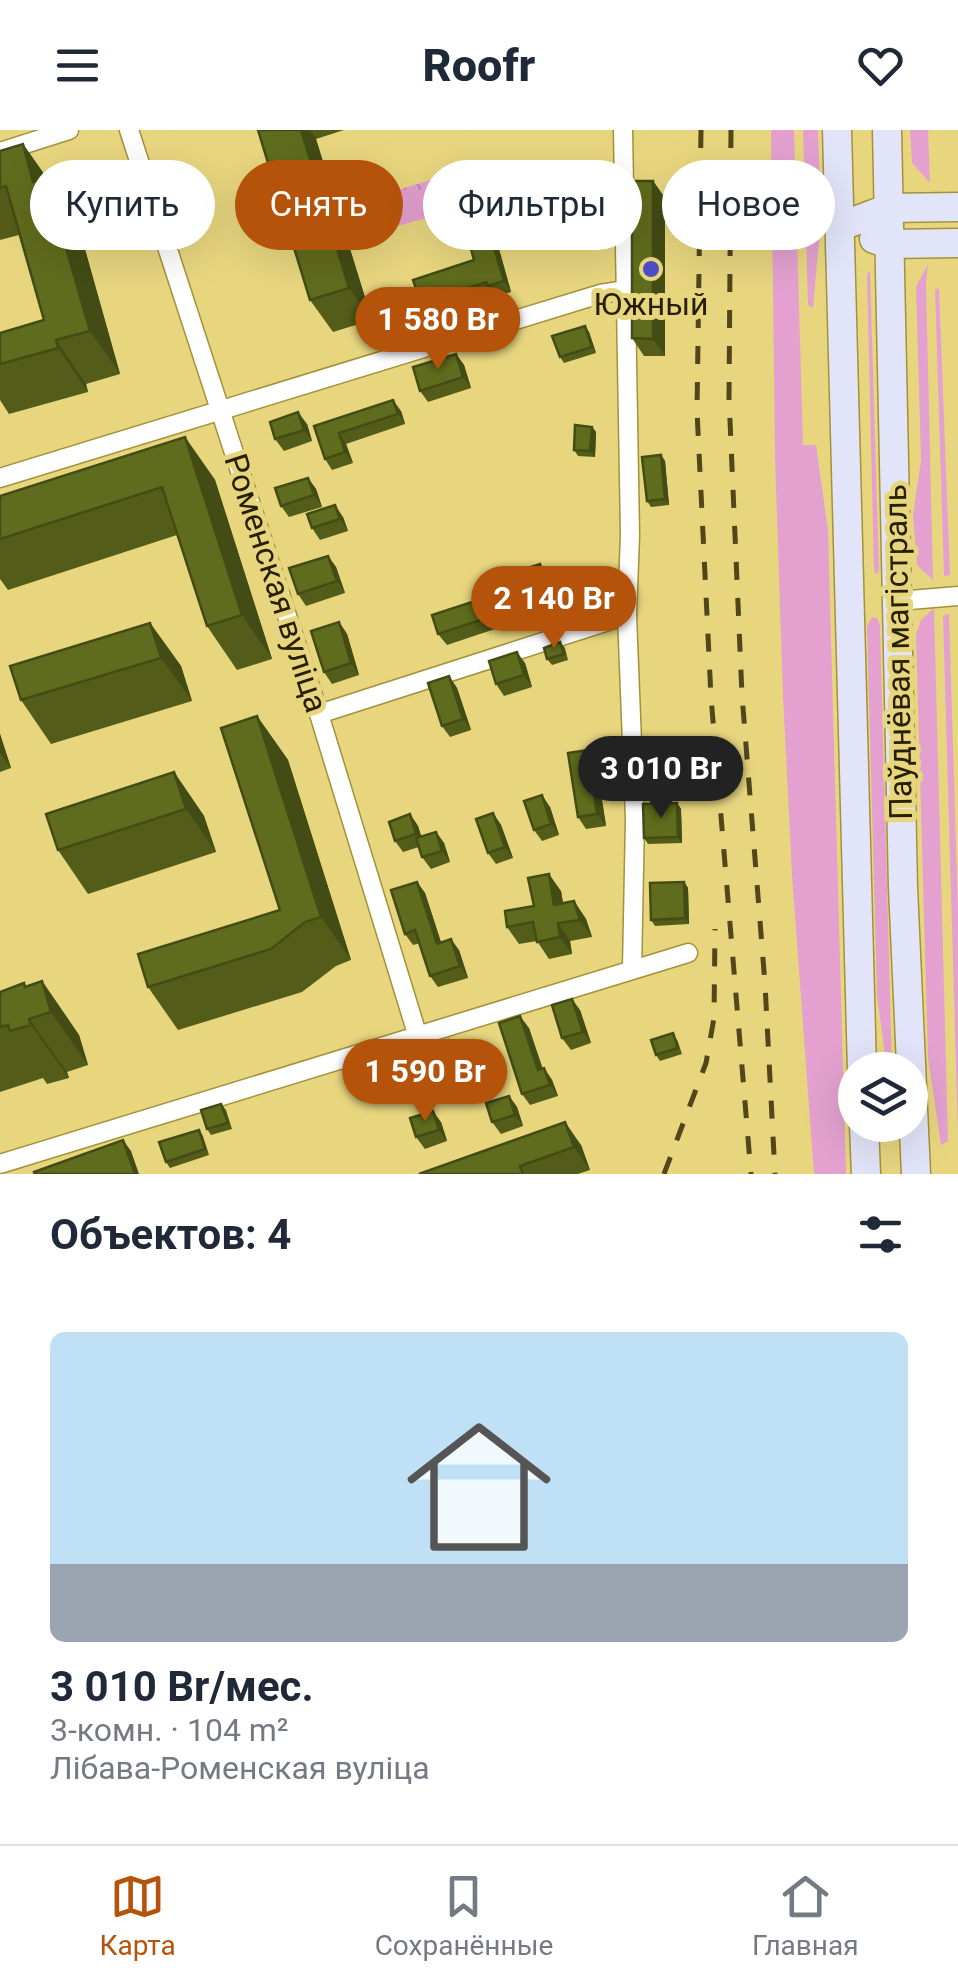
<!DOCTYPE html>
<html lang="ru">
<meta charset="utf-8">
<style>
body{margin:0;font-family:Roboto,sans-serif;background:#f6f6f7;color:#1f2937;height:100vh;display:flex;flex-direction:column;font-size:38px;white-space:nowrap}
*{box-sizing:border-box;margin:0}
p{font-size:32px;color:#747a83}
.icon{flex:none;width:55px;height:55px;fill:none;stroke:currentColor;stroke-width:2;stroke-linecap:round;stroke-linejoin:round}
.map{position:relative;height:1044px;overflow:hidden}
.details{display:flex;flex-direction:column;background:#fff;flex:1}
.details>*{flex:none}
.top-card{position:absolute;left:30px;top:30px;width:900px;height:90px;display:flex;gap:20px}
.controls{position:absolute;left:838px;top:922px;display:grid;gap:20px}
.controls a{display:grid;place-items:center;width:90px;height:90px;border-radius:50%;background:#fff;box-shadow:0 10px 40px #0002;font-size:50px}
.price{position:absolute;translate:-50% -85px;padding:0 22px;border-radius:35px;background:#b45309;color:#fff;font-size:32px;line-height:65px;filter:drop-shadow(0 2px 5px #0008)}
.price::after{content:'';position:absolute;left:50%;top:60px;width:30px;height:22px;margin-left:-15px;background:inherit;clip-path:polygon(0 0,100% 0,50% 100%)}
.price.current{background:#222;color:#fff}
ul{padding:0;list-style:none}
li{display:grid;align-content:center;gap:20px;height:530px;padding:0 50px}
li span{display:grid;place-items:center;height:310px;border-radius:15px;color:#555}
li>.icon{margin-inline-start:auto}
span .icon{width:180px;height:180px;fill:#fffc;stroke-width:1}
li b{font-size:42px}
h2{display:flex;justify-content:space-between;align-items:center;height:120px;padding:0 50px;font-size:42px}
.pill{padding:0 35px;border-radius:45px;background:#fff;box-shadow:0 10px 40px #0002;font-size:35px;line-height:90px}
.pill.current{background:#b45309;color:#fff}
header{display:flex;justify-content:space-between;align-items:center;height:130px;padding:0 50px;background:#fff;font-size:45px;font-weight:800}
.tabs{display:flex;justify-content:space-around;align-items:center;height:140px;border-top:2px solid #e0e1e3;background:#fff;font-size:28px;color:#747a83}
.tabs a{display:grid;justify-items:center;gap:5px}
.tabs .current{color:#b45309}
.map>svg:first-child{display:block}
</style>
<header><svg class="icon" aria-label="menu" viewBox="0 0 24 24"><path d="M4 6h16M4 12h16M4 18h16"/></svg>Roofr<svg class="icon" aria-label="heart" viewBox="0 0 24 24"><path d="M12 20l-8-8c-3-5 5-10 8-4 3-6 11-1 8 4z"/></svg></header>
<div class="map">
<svg width="958" height="1044" viewBox="0 0 958 1044">
<defs>
<pattern id="park-crowns" width="20" height="18" patternUnits="userSpaceOnUse" patternTransform="scale(2.5)"><rect width="20" height="18" fill="#e4a1d0"/><path d="M2 6a3 3 0 1 1 6 0M12 15a3 3 0 1 1 6 0" fill="none" stroke="#c48ab1"/></pattern>
</defs>
<rect width="100%" height="100%" fill="#e8d67f"/>
<g fill="#e4a1d0">
<polygon points="771,0 794,0 803,315 816,315 828,400 846,1044 814,1044 792,745 783,566 775,327"/>
<polygon points="803,0 818,0 821,88 813,178 808,175"/>
<polygon points="910,0 928,0 930,53 912,33"/>
<polygon points="928,134 926,153 933,450 917,435 913,385 921,330 916,157"/>
<polygon points="870,141 879,441 877,444 874,442 867,144"/>
<polygon points="939,158 950,445 944,446 935,160"/>
<polygon points="934,478 948,1011 941,1015 928,928 916,505 921,490"/>
<polygon points="949,484 958,783 958,1005 943,486"/>
<polygon points="872,487 877,488 880,495 892,940 887,940 877,865 867,496"/>
</g>
<polygon fill="url(#park-crowns)" points="444,46 454,80 398,96 388,63"/>
<g fill="none" stroke-linecap="round" stroke-linejoin="round">
<g stroke="#a3923a" stroke-width="21">
<g id="minor">
<polyline points="129,0 319,584 418,907"/>
<polyline points="623,0 630,405 627,485 635,689 632,839"/>
<polyline points="0,22 69,0"/>
<polyline points="0,348 600,164 626,160"/>
<polyline points="898,471 958,466"/>
<polyline points="319,584 627,485"/>
<polyline points="0,1034 688,823"/>
</g>
</g>
<g stroke="#a3923a" stroke-width="31">
<g id="secondary">
<polyline points="837,0 862,940"/>
<polyline points="887,0 903,758 916,1044"/>
<polyline points="839,97 889,78 958,77"/>
<polyline points="874,109 889,114 958,113"/>
<polyline points="864,995 866,1044"/>
</g>
</g>
<use href="#minor" stroke="#fff" stroke-width="18"/>
<use href="#secondary" stroke="#e2e5f9" stroke-width="28"/>
<g stroke="#51471b" stroke-width="5" stroke-dasharray="18 18" stroke-linecap="butt">
<polyline points="701,0 697,281 711,567 751,1044"/>
<polyline points="731,0 729,268 742,565 765,854 775,1044"/>
<polyline points="664,1044 706,933 714,888 715,799"/>
</g>
</g>
<g fill="#535d19">
<polygon points="258,0 344,0 316,9 372,190 333,202 310,170"/>
<polygon points="23,14 77,91 120,244 86,254 88,262 9,284 0,270 0,203 44,190 19,105 0,110 0,21"/>
<polygon points="653,51 665,68 665,226 644,226 632,208"/>
<polygon points="491,108 499,119 511,162 495,167 493,163 447,179 449,184 430,191 423,179 474,130"/>
<polygon points="585,196 589,202 596,223 564,233 560,227"/>
<polygon points="456,224 464,235 471,258 428,272 420,261"/>
<polygon points="401,281 405,294 346,314 353,333 332,340 325,329 314,296"/>
<polygon points="307,294 312,311 284,321 275,309"/>
<polygon points="592,297 596,302 595,327 578,326 574,320"/>
<polygon points="185,307 215,350 272,529 237,540 207,496 177,405 8,460 0,449 0,366"/>
<polygon points="661,325 665,331 669,375 651,377 647,371"/>
<polygon points="308,348 316,359 322,377 289,387 281,376"/>
<polygon points="343,387 348,401 320,410 312,398"/>
<polygon points="328,426 336,437 345,463 306,476 298,464"/>
<polygon points="548,445 558,478 537,485 529,473"/>
<polygon points="492,479 498,498 447,515 438,504"/>
<polygon points="339,492 347,504 359,545 332,554 324,542"/>
<polygon points="150,493 181,536 192,571 51,614 21,570"/>
<polygon points="560,512 565,518 568,530 552,535 547,529"/>
<polygon points="525,533 532,557 504,566 496,554"/>
<polygon points="449,546 457,558 471,600 450,607 442,596"/>
<polygon points="257,586 288,630 351,830 336,836 302,862 178,900 148,857 280,780"/>
<polygon points="0,604 11,638 0,642"/>
<polygon points="588,620 596,631 606,696 586,699 578,687"/>
<polygon points="174,642 204,686 216,722 88,764 58,720"/>
<polygon points="677,673 681,679 682,713 648,714 644,708"/>
<polygon points="550,677 559,705 542,711 534,700"/>
<polygon points="493,683 501,695 513,728 496,734 488,723"/>
<polygon points="410,684 418,696 421,706 436,702 444,713 450,732 431,739 422,727 419,717 403,722 395,711"/>
<polygon points="417,752 425,763 441,812 459,820 468,848 438,857 430,846 420,813 413,815 405,804"/>
<polygon points="684,752 688,758 689,794 655,796 651,790"/>
<polygon points="561,761 563,773 574,771 586,789 592,807 570,811 572,824 549,829 537,811 519,814 507,797 534,776"/>
<polygon points="42,851 79,905 88,935 67,942 69,948 47,954 43,948 0,962 0,862 27,856"/>
<polygon points="580,880 591,913 571,920 562,908"/>
<polygon points="529,898 542,939 544,938 552,950 558,966 530,975 522,964"/>
<polygon points="677,909 682,924 660,931 656,925"/>
<polygon points="457,922 466,952 441,960 433,948"/>
<polygon points="509,966 517,977 523,996 501,1004 492,992"/>
<polygon points="221,974 226,980 232,999 211,1005 207,999"/>
<polygon points="441,992 447,1011 425,1019 416,1007"/>
<polygon points="199,1000 203,1006 209,1025 170,1038 166,1032"/>
<polygon points="581,1015 590,1040 578,1044 419,1044"/>
</g>
<g fill="#434c14">
<polygon points="301,0 310,0 316,9 372,190 349,158"/>
<polygon points="23,14 77,91 120,244 90,201 33,52"/>
<polygon points="653,51 665,68 665,226 653,209"/>
<polygon points="491,108 499,119 511,162 504,151"/>
<polygon points="585,196 589,202 596,223 592,217"/>
<polygon points="56,210 86,254 88,262 58,218"/>
<polygon points="456,224 464,235 471,258 463,247"/>
<polygon points="393,270 401,281 405,294 398,284"/>
<polygon points="298,282 307,294 312,311 304,300"/>
<polygon points="592,297 596,302 595,327 590,321"/>
<polygon points="339,303 346,314 353,333 345,322"/>
<polygon points="185,307 215,350 272,529 242,485"/>
<polygon points="661,325 665,331 669,375 665,369"/>
<polygon points="308,348 316,359 322,377 314,365"/>
<polygon points="335,375 343,387 348,401 340,389"/>
<polygon points="328,426 336,437 345,463 337,451"/>
<polygon points="540,434 548,445 558,478 550,466"/>
<polygon points="484,468 492,479 498,498 490,487"/>
<polygon points="339,492 347,504 359,545 351,533"/>
<polygon points="150,493 181,536 192,571 161,528"/>
<polygon points="517,522 525,533 532,557 524,545"/>
<polygon points="449,546 457,558 471,600 463,589"/>
<polygon points="257,586 288,630 351,830 321,787"/>
<polygon points="0,604 11,638 0,623"/>
<polygon points="588,620 596,631 606,696 597,684"/>
<polygon points="174,642 204,686 216,722 186,679"/>
<polygon points="542,665 550,677 559,705 551,694"/>
<polygon points="677,673 681,679 682,713 678,707"/>
<polygon points="493,683 501,695 513,728 505,717"/>
<polygon points="410,684 418,696 424,715 416,704"/>
<polygon points="436,702 444,713 450,732 442,721"/>
<polygon points="549,744 561,761 566,792 554,775"/>
<polygon points="417,752 425,763 445,825 437,814"/>
<polygon points="684,752 688,758 689,794 685,788"/>
<polygon points="574,771 586,789 592,807 580,790"/>
<polygon points="558,793 570,811 572,824 560,807"/>
<polygon points="451,809 459,820 468,848 460,836"/>
<polygon points="42,851 79,905 88,935 51,882"/>
<polygon points="572,869 580,880 591,913 583,902"/>
<polygon points="520,886 529,898 547,951 538,940"/>
<polygon points="29,889 67,942 69,948 31,895"/>
<polygon points="448,910 457,922 466,952 458,940"/>
<polygon points="544,938 552,950 558,966 550,955"/>
<polygon points="509,966 517,977 523,996 515,985"/>
<polygon points="433,981 441,992 447,1011 439,1000"/>
<polygon points="565,992 581,1015 590,1040 574,1017"/>
<polygon points="123,1010 131,1021 139,1044 135,1044"/>
</g>
<g fill="#606c1d" stroke="#434c14" stroke-width="2.5">
<polygon points="258,0 301,0 349,158 310,170"/>
<polygon points="23,14 33,52 46,48 90,201 56,210 58,218 0,234 0,203 44,190 6,56 0,58 0,21"/>
<polygon points="632,51 653,51 653,209 632,208"/>
<polygon points="491,108 504,151 488,156 486,152 439,168 442,173 423,179 413,150 474,130 470,115"/>
<polygon points="585,196 592,217 560,227 552,206"/>
<polygon points="456,224 463,247 420,261 413,237"/>
<polygon points="393,270 398,284 339,303 345,322 325,329 314,296"/>
<polygon points="298,282 304,300 275,309 270,292"/>
<polygon points="575,295 592,297 590,321 574,320"/>
<polygon points="185,307 242,485 207,496 162,357 0,409 0,366"/>
<polygon points="661,325 665,369 647,371 642,327"/>
<polygon points="308,348 314,365 281,376 275,358"/>
<polygon points="335,375 340,389 312,398 307,384"/>
<polygon points="328,426 337,451 298,464 289,438"/>
<polygon points="540,434 550,466 529,473 518,441"/>
<polygon points="484,468 490,487 438,504 432,485"/>
<polygon points="339,492 351,533 324,542 311,501"/>
<polygon points="150,493 161,528 21,570 10,536"/>
<polygon points="560,512 564,524 547,529 544,518"/>
<polygon points="517,522 524,545 496,554 489,531"/>
<polygon points="449,546 463,589 442,596 428,553"/>
<polygon points="257,586 321,787 305,792 271,819 148,857 138,824 280,780 221,598"/>
<polygon points="588,620 597,684 578,687 568,623"/>
<polygon points="174,642 186,679 58,720 46,684"/>
<polygon points="542,665 551,694 534,700 524,671"/>
<polygon points="677,673 678,707 644,708 643,674"/>
<polygon points="493,683 505,717 488,723 476,689"/>
<polygon points="410,684 416,704 395,711 389,692"/>
<polygon points="436,702 442,721 422,727 416,708"/>
<polygon points="549,744 554,775 574,771 580,790 558,793 560,807 537,812 533,792 507,797 505,781 534,776 528,748"/>
<polygon points="417,752 437,814 451,809 460,836 430,846 415,800 405,804 391,760"/>
<polygon points="684,752 685,788 651,790 650,753"/>
<polygon points="42,851 51,882 29,889 31,895 10,901 8,895 0,897 0,862 24,853 25,857"/>
<polygon points="572,869 583,902 562,908 552,875"/>
<polygon points="520,886 538,940 544,938 550,955 522,964 499,893"/>
<polygon points="673,903 678,918 656,925 651,910"/>
<polygon points="448,910 458,940 433,948 423,918"/>
<polygon points="509,966 515,985 492,992 486,973"/>
<polygon points="221,974 228,993 207,999 201,980"/>
<polygon points="433,981 439,1000 416,1007 410,988"/>
<polygon points="565,992 574,1017 520,1036 523,1044 419,1044"/>
<polygon points="199,1000 205,1019 166,1032 159,1012"/>
<polygon points="123,1010 135,1044 35,1044 34,1042"/>
</g>
<circle fill="#4e4dc3" stroke="#e8d67f" stroke-width="4" cx="651" cy="139" r="10"/>
<g text-anchor="middle" dominant-baseline="central" stroke-width="10" stroke-linejoin="round" paint-order="stroke">
<g font-size="32" fill="#272000" stroke="#e8d67f">
<text x="651" y="174">Южный</text>
</g>
<g font-size="32" fill="#272000" stroke="#e8d67f">
<text transform="translate(276 453) rotate(72)">Роменская вуліца</text>
<text transform="translate(898 522) rotate(-91)">Паўднёвая магістраль</text>
</g>
</g>
</svg>
<div class="controls">
<a><svg class="icon" aria-label="layers" viewBox="0 0 24 24"><path d="M12 4l9 5-9 5-9-5zM3 14l9 5 9-5"/></svg></a>
</div>
<b class="price" style="left:438px;top:242px">1 580 Br</b>
<b class="price" style="left:554px;top:521px">2 140 Br</b>
<b class="price current" style="left:661px;top:691px">3 010 Br</b>
<b class="price" style="left:425px;top:994px">1 590 Br</b>
<div class="top-card">
<a class="pill">Купить</a>
<a class="pill current">Снять</a>
<a class="pill">Фильтры</a>
<a class="pill">Новое</a>
</div>
</div>
<section class="details">
<h2>Объектов: 4<svg class="icon" aria-label="filters" viewBox="0 0 24 24"><path d="M4 7h16M4 17h16"/><circle cx="9" cy="7" r="2"/><circle cx="15" cy="17" r="2"/></svg></h2>
<ul>
<li><span style="background:linear-gradient(#bfe0f5 75%,#9aa5b1 0)"><svg class="icon" aria-label="home" viewBox="0 0 24 24"><path d="M3 11l9-7 9 7M6 9v11h12V9"/></svg></span><div><b>3 010 Br/мес.</b><p>3-комн. · 104 m²</p><p>Лібава-Роменская вуліца</p></div></li>
</ul>
</section>
<nav class="tabs">
<a class="current"><svg class="icon" aria-label="map" viewBox="0 0 24 24"><path d="M3 6l6-2 6 2 6-2v14l-6 2-6-2-6 2zM9 4v14M15 6v14"/></svg>Карта</a>
<a><svg class="icon" aria-label="saved" viewBox="0 0 24 24"><path d="M7 4h10v16l-5-4-5 4z"/></svg>Сохранённые</a>
<a><svg class="icon" aria-label="home" viewBox="0 0 24 24"><path d="M3 11l9-7 9 7M6 9v11h12V9"/></svg>Главная</a>
</nav>
